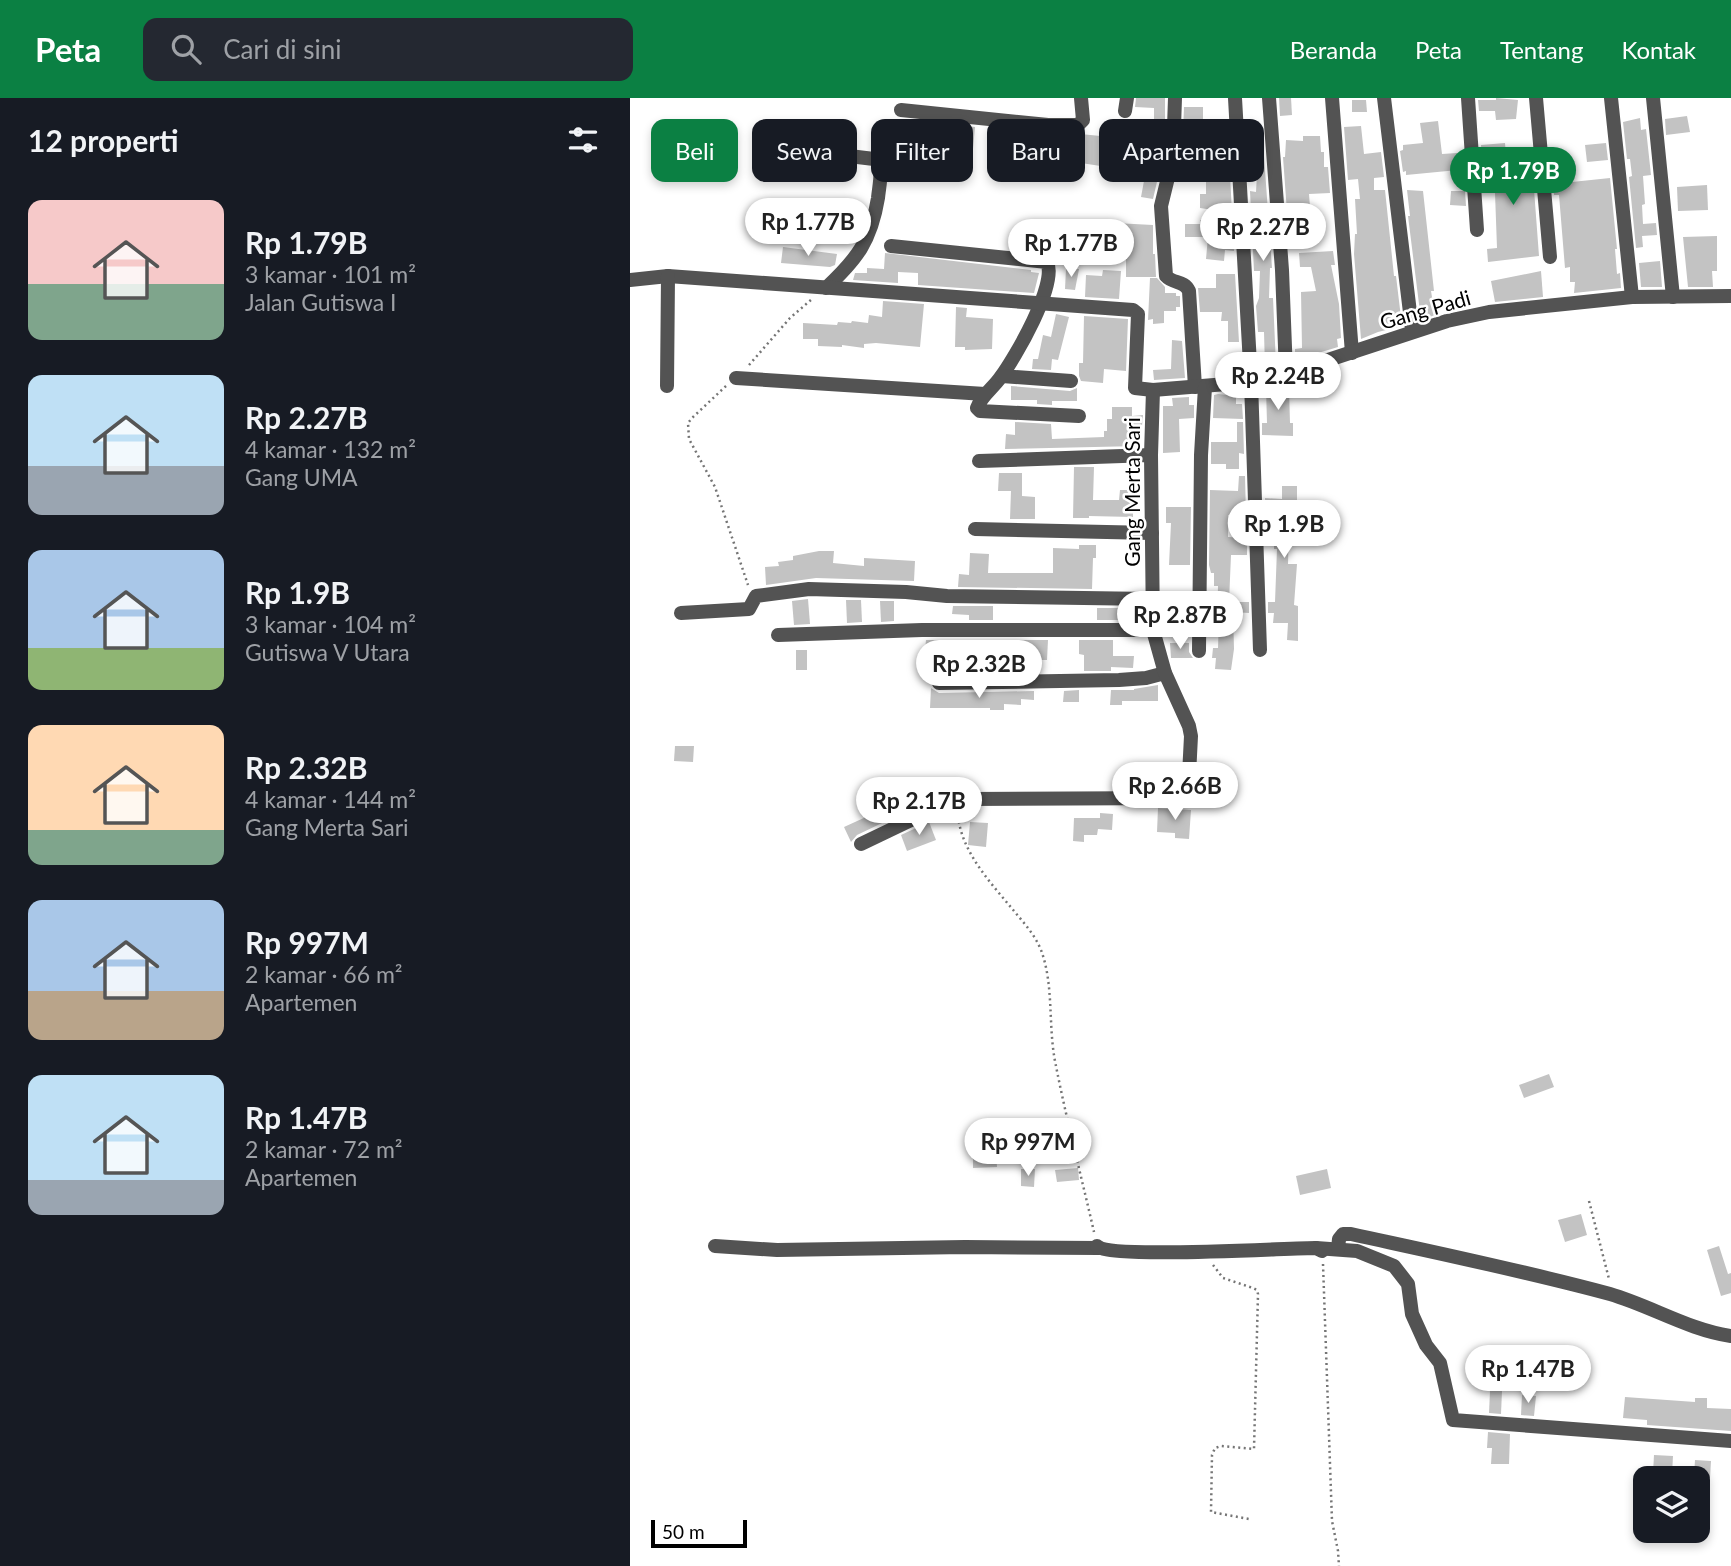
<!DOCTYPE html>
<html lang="id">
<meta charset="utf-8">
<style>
body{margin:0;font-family:Lato,sans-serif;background:#242831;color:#f1f3f6;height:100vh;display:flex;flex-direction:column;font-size:26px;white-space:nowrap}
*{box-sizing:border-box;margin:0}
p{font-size:23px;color:#9ea1a6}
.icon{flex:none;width:38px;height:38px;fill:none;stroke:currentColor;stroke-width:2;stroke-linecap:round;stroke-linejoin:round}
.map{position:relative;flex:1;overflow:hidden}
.panel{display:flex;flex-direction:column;background:#171b24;width:630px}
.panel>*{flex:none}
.top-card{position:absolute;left:21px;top:21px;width:665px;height:63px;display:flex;gap:14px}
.tools{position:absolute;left:1003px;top:1368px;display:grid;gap:14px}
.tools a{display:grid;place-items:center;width:77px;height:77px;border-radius:14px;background:#171b24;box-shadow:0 4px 10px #0003;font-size:35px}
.scale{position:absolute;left:21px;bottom:18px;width:96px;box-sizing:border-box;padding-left:7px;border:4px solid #000;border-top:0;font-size:19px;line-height:24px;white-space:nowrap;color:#000;-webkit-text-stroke:5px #fff;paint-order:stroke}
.price{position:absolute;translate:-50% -60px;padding:0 16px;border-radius:24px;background:#fff;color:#222;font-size:23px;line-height:46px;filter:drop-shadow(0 2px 4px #0008)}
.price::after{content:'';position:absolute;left:50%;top:42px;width:21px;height:16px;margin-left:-10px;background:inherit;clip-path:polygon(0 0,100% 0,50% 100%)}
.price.active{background:#0b8043;color:#fff}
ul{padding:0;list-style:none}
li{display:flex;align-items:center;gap:21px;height:175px;padding:0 28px}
li span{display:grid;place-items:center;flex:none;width:196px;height:140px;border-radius:14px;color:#555}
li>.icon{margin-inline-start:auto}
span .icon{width:84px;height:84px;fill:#fffc;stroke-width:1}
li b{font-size:30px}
h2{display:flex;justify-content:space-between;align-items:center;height:84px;padding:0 28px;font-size:30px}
.chip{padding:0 24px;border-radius:14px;background:#171b24;box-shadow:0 4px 10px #0003;font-size:24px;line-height:63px}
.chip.active{background:#0b8043;color:#fff}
header{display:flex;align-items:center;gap:42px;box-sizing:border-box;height:98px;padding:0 35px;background:#0b8043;color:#fff}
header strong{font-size:33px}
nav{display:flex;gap:38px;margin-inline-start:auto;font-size:24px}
.search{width:490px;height:63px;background:#242831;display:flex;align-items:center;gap:18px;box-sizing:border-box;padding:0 24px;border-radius:14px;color:#9ea1a6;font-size:26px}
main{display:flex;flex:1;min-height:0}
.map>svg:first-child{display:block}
</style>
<header>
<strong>Peta</strong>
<div class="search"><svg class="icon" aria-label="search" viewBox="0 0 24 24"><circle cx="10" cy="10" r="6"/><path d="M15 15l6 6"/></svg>Cari di sini</div>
<nav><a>Beranda</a><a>Peta</a><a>Tentang</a><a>Kontak</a></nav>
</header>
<main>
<section class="panel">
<h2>12 properti<svg class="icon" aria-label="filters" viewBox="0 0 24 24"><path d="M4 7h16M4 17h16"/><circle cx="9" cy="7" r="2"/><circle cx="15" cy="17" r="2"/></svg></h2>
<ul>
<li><span style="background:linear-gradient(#f6c9c9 60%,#7fa58c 0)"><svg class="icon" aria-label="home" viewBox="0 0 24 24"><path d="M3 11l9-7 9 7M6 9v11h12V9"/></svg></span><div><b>Rp 1.79B</b><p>3 kamar · 101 m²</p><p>Jalan Gutiswa I</p></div></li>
<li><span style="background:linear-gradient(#bfe0f5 65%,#9aa5b1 0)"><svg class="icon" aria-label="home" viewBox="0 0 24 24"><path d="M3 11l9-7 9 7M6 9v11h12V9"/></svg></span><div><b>Rp 2.27B</b><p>4 kamar · 132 m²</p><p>Gang UMA</p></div></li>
<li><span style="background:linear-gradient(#a9c7e8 70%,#8fb573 0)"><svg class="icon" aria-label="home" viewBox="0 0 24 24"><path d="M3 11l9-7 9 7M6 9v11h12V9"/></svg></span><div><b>Rp 1.9B</b><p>3 kamar · 104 m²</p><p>Gutiswa V Utara</p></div></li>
<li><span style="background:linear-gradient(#ffd9b3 75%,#7fa58c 0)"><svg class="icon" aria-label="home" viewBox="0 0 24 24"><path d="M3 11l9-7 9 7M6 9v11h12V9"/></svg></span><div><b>Rp 2.32B</b><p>4 kamar · 144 m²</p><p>Gang Merta Sari</p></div></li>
<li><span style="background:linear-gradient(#a9c7e8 65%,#b9a48a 0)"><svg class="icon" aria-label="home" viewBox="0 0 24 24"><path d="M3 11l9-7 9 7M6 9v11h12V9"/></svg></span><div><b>Rp 997M</b><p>2 kamar · 66 m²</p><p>Apartemen</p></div></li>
<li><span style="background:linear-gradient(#bfe0f5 75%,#9aa5b1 0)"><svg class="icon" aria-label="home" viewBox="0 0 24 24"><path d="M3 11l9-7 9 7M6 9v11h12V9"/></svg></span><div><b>Rp 1.47B</b><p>2 kamar · 72 m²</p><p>Apartemen</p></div></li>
</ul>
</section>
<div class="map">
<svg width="1101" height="1468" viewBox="0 0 1101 1468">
<rect width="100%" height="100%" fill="#fff"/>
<g fill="#c3c3c3">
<polygon points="506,0 535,0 535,22 524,22 524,10 505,9"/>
<polygon points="649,0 661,0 662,17 650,18"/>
<polygon points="866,0 888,2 886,21 866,22 865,13 849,13 848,2 866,2"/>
<polygon points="722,2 736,2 737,14 722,14"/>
<polygon points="554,9 573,9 573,36 553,36"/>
<polygon points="1057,18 1060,34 1036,37 1035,21"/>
<polygon points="1010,20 1011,32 1016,31 1021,77 1013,78 1015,106 1012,107 1013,126 1026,125 1027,137 1012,138 1013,149 1006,150 999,79 1002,78 1000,61 997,61 993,24"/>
<polygon points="273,22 307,25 305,48 271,46"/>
<polygon points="808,23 812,56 827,55 828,72 776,77 776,73 773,74 770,53 773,52 773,47 793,45 790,25"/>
<polygon points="327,27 345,29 343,51 325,49"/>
<polygon points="731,28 734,56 751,54 754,79 744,80 744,92 755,92 764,178 766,178 772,228 748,234 731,241 724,156 725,136 727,136 725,101 730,101 728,81 718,82 714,29"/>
<polygon points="580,31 595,33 594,48 579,47"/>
<polygon points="371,32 393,34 392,58 369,56"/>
<polygon points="450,36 481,39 477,69 451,65 451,63 420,60 422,37"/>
<polygon points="673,38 690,38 691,54 694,54 694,69 698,69 700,95 679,96 681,122 677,122 677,128 658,128 653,59 655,59 656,42 673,43"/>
<polygon points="875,45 876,57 890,55 891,62 898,61 900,78 903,78 909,158 858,164 857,151 867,150 865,95 872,95 870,70 866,70 865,59 852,60 851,47"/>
<polygon points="976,45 978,62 957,64 955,47"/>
<polygon points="936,55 937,65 921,66 921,56"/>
<polygon points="586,57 599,58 604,153 595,152 594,163 576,161 578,139 555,139 555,126 570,126 570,122 589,122 590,113 570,110 570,96 576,96 576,83 584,84"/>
<polygon points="628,58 634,58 642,170 640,170 639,200 643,200 646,267 635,270 634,234 628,234 626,208 629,200 630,173 624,173 620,93 626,94"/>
<polygon points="161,63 175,64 174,82 160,80"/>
<polygon points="520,73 529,75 523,101 511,99 514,83 519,84"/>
<polygon points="980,80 987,151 985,151 987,176 990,175 991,190 944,195 945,184 940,184 940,169 935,170 929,97 924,97 923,86"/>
<polygon points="1077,87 1078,112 1048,113 1047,89"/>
<polygon points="777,92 793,93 804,193 801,193 805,217 791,222 778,118 780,118"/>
<polygon points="821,93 835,93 836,108 820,107"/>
<polygon points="485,125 523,127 523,156 525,156 526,179 496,179 496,146 484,146"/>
<polygon points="1087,138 1087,173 1082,173 1083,189 1058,189 1053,139"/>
<polygon points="153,149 207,156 205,167 200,169 151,165"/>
<polygon points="703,153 705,167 701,167 709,206 711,240 707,241 708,249 665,262 665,251 672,250 671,194 686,193 681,169 670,169 669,155"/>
<polygon points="255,155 401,172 401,174 409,175 404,195 288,187 288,175 268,174 268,185 223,182 225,175 237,175 237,170 254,171"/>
<polygon points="1030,163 1032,189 1011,189 1009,165"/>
<polygon points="436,171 449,171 445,192 435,191"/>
<polygon points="473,172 491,173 489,201 455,199 456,177 472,178"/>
<polygon points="911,173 913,199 865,204 861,183"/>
<polygon points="586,176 605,176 609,244 598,244 598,223 591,223 592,214 570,214 568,190 586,190"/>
<polygon points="520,180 527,180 535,189 535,195 546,195 546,198 550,198 550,209 546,209 546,213 534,213 534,225 523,226 523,221 518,222"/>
<polygon points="253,203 294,206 290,249 246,245 234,246 234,250 212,247 212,249 188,248 188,241 173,241 173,225 207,227 208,224 221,225 222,223 238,225 239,217 252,219"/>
<polygon points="326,209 337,210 336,219 363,221 362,251 335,252 335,249 325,249"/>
<polygon points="426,216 439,219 428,262 422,261 421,272 402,271 403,261 408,261 413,237 421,239"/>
<polygon points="454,218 498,221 496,273 474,271 473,285 451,283 449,278 449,265 453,265"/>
<polygon points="542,242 552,243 555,280 524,282 523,272 541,271"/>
<polygon points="654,285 655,291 659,291 660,325 663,325 663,338 632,337 632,325 637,325 636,290"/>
<polygon points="381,288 440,293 447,290 447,303 422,303 422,307 407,306 407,302 381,302"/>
<polygon points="588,296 606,298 606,306 612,306 613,321 583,320 584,297"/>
<polygon points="559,299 559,307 564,307 564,320 549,321 550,354 533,355 533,308 543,308 542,300"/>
<polygon points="482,309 502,309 502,318 513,317 512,328 509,328 509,348 375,351 376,336 385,337 385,324 421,326 422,341 474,339 474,333 477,333 477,321 482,321"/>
<polygon points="607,324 613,324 614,356 609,355 609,371 596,371 596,366 581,366 581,344 607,344"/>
<polygon points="444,369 464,369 463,402 489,402 490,392 503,392 503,419 459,418 459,420 443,420"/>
<polygon points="369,375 392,375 392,398 405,399 405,421 380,421 381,393 368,393"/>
<polygon points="609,378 615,378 616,417 598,417 598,439 617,440 617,457 601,457 599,504 619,504 619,515 603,514 604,551 601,572 585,571 586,560 582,560 583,550 588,550 589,521 587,521 588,488 584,488 584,475 581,475 579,467 580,392 608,393"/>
<polygon points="652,388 667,388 667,425 659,425 658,466 667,466 664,507 668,508 668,543 657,542 658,525 643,525 644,515 638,515 638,504 645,504 647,451 644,451 644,425 636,425 635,400 652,401"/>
<polygon points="536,409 561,409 560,467 539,467 541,425 536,425"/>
<polygon points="449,447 466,447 466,460 463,460 462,491 328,489 329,476 339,477 340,455 359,456 358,475 423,475 423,450 449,451"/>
<polygon points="189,453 204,453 203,465 234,468 234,460 285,463 284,483 186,480 136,487 135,469 149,468 148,464 163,462 163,458"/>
<polygon points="178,501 180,526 164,527 162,503"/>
<polygon points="216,502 231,502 232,524 217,525"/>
<polygon points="250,503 264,503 264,523 251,524"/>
<polygon points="323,508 363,508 363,522 339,522 339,517 322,516"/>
<polygon points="467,510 489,510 488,522 467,522"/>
<polygon points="296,542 315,542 315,559 363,561 363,558 383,558 383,574 332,575 332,570 312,570 312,575 305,576 301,580 301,574 293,574"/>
<polygon points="387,542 418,542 417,562 386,562"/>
<polygon points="449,542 483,542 483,558 504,558 503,570 481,569 481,573 454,573 454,557 449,556"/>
<polygon points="540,545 559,545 559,554 563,560 541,560"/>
<rect x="166" y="552" width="11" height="20"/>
<polygon points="528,587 528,603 492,603 492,607 480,607 481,592 504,592 504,591"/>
<polygon points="301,590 309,595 404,593 404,602 391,601 391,607 374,606 374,612 360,612 360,610 300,610"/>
<polygon points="449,592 449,604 433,604 434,593"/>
<polygon points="45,648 64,648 63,664 44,663"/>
<polygon points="269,703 273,715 227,737 221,744 214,729 247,714 246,711"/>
<polygon points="528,710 561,712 559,741 545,740 545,735 527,734"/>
<polygon points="470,715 483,716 482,732 468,731 467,737 454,737 454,744 443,743 444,720 470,720"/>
<polygon points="299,724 306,742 277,753 271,737"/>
<polygon points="340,724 358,725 356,749 338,747"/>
<polygon points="919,976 924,989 894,1000 889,987"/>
<polygon points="426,1027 439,1027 439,1038 426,1039"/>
<polygon points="366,1056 367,1069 343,1070 343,1057"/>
<polygon points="448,1070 449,1082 427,1084 425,1072"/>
<polygon points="391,1071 405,1071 404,1089 391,1088"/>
<polygon points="697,1071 701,1090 670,1097 666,1078"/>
<polygon points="951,1116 957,1137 935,1144 928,1122"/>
<polygon points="1089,1148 1098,1176 1101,1175 1101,1195 1091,1198 1077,1152"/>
<polygon points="860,1293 872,1293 871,1316 859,1315"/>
<polygon points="892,1297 906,1298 904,1318 891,1317"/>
<polygon points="995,1299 1065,1304 1065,1300 1077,1300 1077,1310 1101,1311 1101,1333 1017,1327 1017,1322 993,1320"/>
<polygon points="858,1334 880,1336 879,1366 861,1366 862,1350 857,1350"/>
<polygon points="1024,1357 1043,1358 1042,1376 1023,1375"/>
<polygon points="1065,1362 1081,1363 1080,1380 1064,1379"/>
</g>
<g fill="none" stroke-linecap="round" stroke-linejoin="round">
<g stroke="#757575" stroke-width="2.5" stroke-dasharray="2 3.5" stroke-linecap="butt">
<polyline points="119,267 160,220 182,201"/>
<polyline points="96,288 62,320 58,325 59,341 85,389 118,487"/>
<path d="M328,718C332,755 361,785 384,813C394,825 405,837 411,852C424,887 418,926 425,963C436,1020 451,1077 464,1134"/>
<polyline points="959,1103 979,1181"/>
<polyline points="693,1166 702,1423 708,1453 709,1468"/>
<polyline points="583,1167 593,1180 623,1190 627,1192 628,1196 624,1351 591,1348 585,1350 582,1357 581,1414 619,1421"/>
</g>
<g stroke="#535353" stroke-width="14">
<path d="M545,0L543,59L531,108L536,178C543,186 554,182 559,193L565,289"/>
<polyline points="605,0 621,284 630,552"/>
<polyline points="639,0 652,172 656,275"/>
<polyline points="702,0 722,255"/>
<polyline points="754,0 782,231"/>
<polyline points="838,0 847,132"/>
<polyline points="906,0 920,159"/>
<polyline points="981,0 1002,199"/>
<polyline points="1023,0 1043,199"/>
<polyline points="271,12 418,27 448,27 453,22 451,0"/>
<polyline points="495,13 497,0"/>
<path d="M145,49L244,61L250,66C252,77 249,89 248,100C241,143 227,161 196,190"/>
<path d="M261,148L417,164C428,186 385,260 370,280C363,290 351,298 347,310L350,313L449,318"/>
<polyline points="0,182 38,178 503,212 508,216 505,290 523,292 621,284 686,266 817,223 859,214 1002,199 1101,198"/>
<polyline points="372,278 441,283"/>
<polyline points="106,280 355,296"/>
<polyline points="37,288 38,178"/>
<polyline points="349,363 521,357"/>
<polyline points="345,431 522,435"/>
<polyline points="51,515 119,511 126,498 179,491 276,494 317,498 521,501"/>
<polyline points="148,537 292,532 523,532"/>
<polyline points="569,553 571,357 575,289"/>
<polyline points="309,585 489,582 516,580 535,575"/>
<polyline points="231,746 304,711 338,701 550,700 558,697 561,638 559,628 535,575 523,532 521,357 523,292"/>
<polyline points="85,1148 147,1152 335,1149 469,1150"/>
<path d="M467,1148C480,1161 656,1150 686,1150L692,1153"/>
<polyline points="686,1150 727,1153 764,1168 778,1186 782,1216 796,1247 810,1265 823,1322 1101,1343"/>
<path d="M708,1151L709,1141L713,1136H721C808,1155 895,1173 980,1196C1021,1208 1059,1232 1101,1238"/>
</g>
</g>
<g text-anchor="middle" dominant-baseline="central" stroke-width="5" stroke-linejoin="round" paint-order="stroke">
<g font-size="21" fill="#000" stroke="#fff">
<text transform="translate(795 211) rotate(-16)">Gang Padi</text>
<text transform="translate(501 394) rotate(-90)">Gang Merta Sari</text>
</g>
</g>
</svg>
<div class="tools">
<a><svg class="icon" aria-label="layers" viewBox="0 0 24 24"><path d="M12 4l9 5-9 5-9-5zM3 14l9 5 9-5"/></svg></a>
</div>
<div class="scale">50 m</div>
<b class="price active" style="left:883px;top:109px">Rp 1.79B</b>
<b class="price" style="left:178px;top:160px">Rp 1.77B</b>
<b class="price" style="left:633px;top:165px">Rp 2.27B</b>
<b class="price" style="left:441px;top:181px">Rp 1.77B</b>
<b class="price" style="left:648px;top:314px">Rp 2.24B</b>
<b class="price" style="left:654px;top:462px">Rp 1.9B</b>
<b class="price" style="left:550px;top:553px">Rp 2.87B</b>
<b class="price" style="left:349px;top:602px">Rp 2.32B</b>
<b class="price" style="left:545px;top:724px">Rp 2.66B</b>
<b class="price" style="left:289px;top:739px">Rp 2.17B</b>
<b class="price" style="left:398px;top:1080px">Rp 997M</b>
<b class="price" style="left:898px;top:1307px">Rp 1.47B</b>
<div class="top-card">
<a class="chip active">Beli</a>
<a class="chip">Sewa</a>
<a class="chip">Filter</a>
<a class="chip">Baru</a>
<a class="chip">Apartemen</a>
</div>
</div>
</main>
